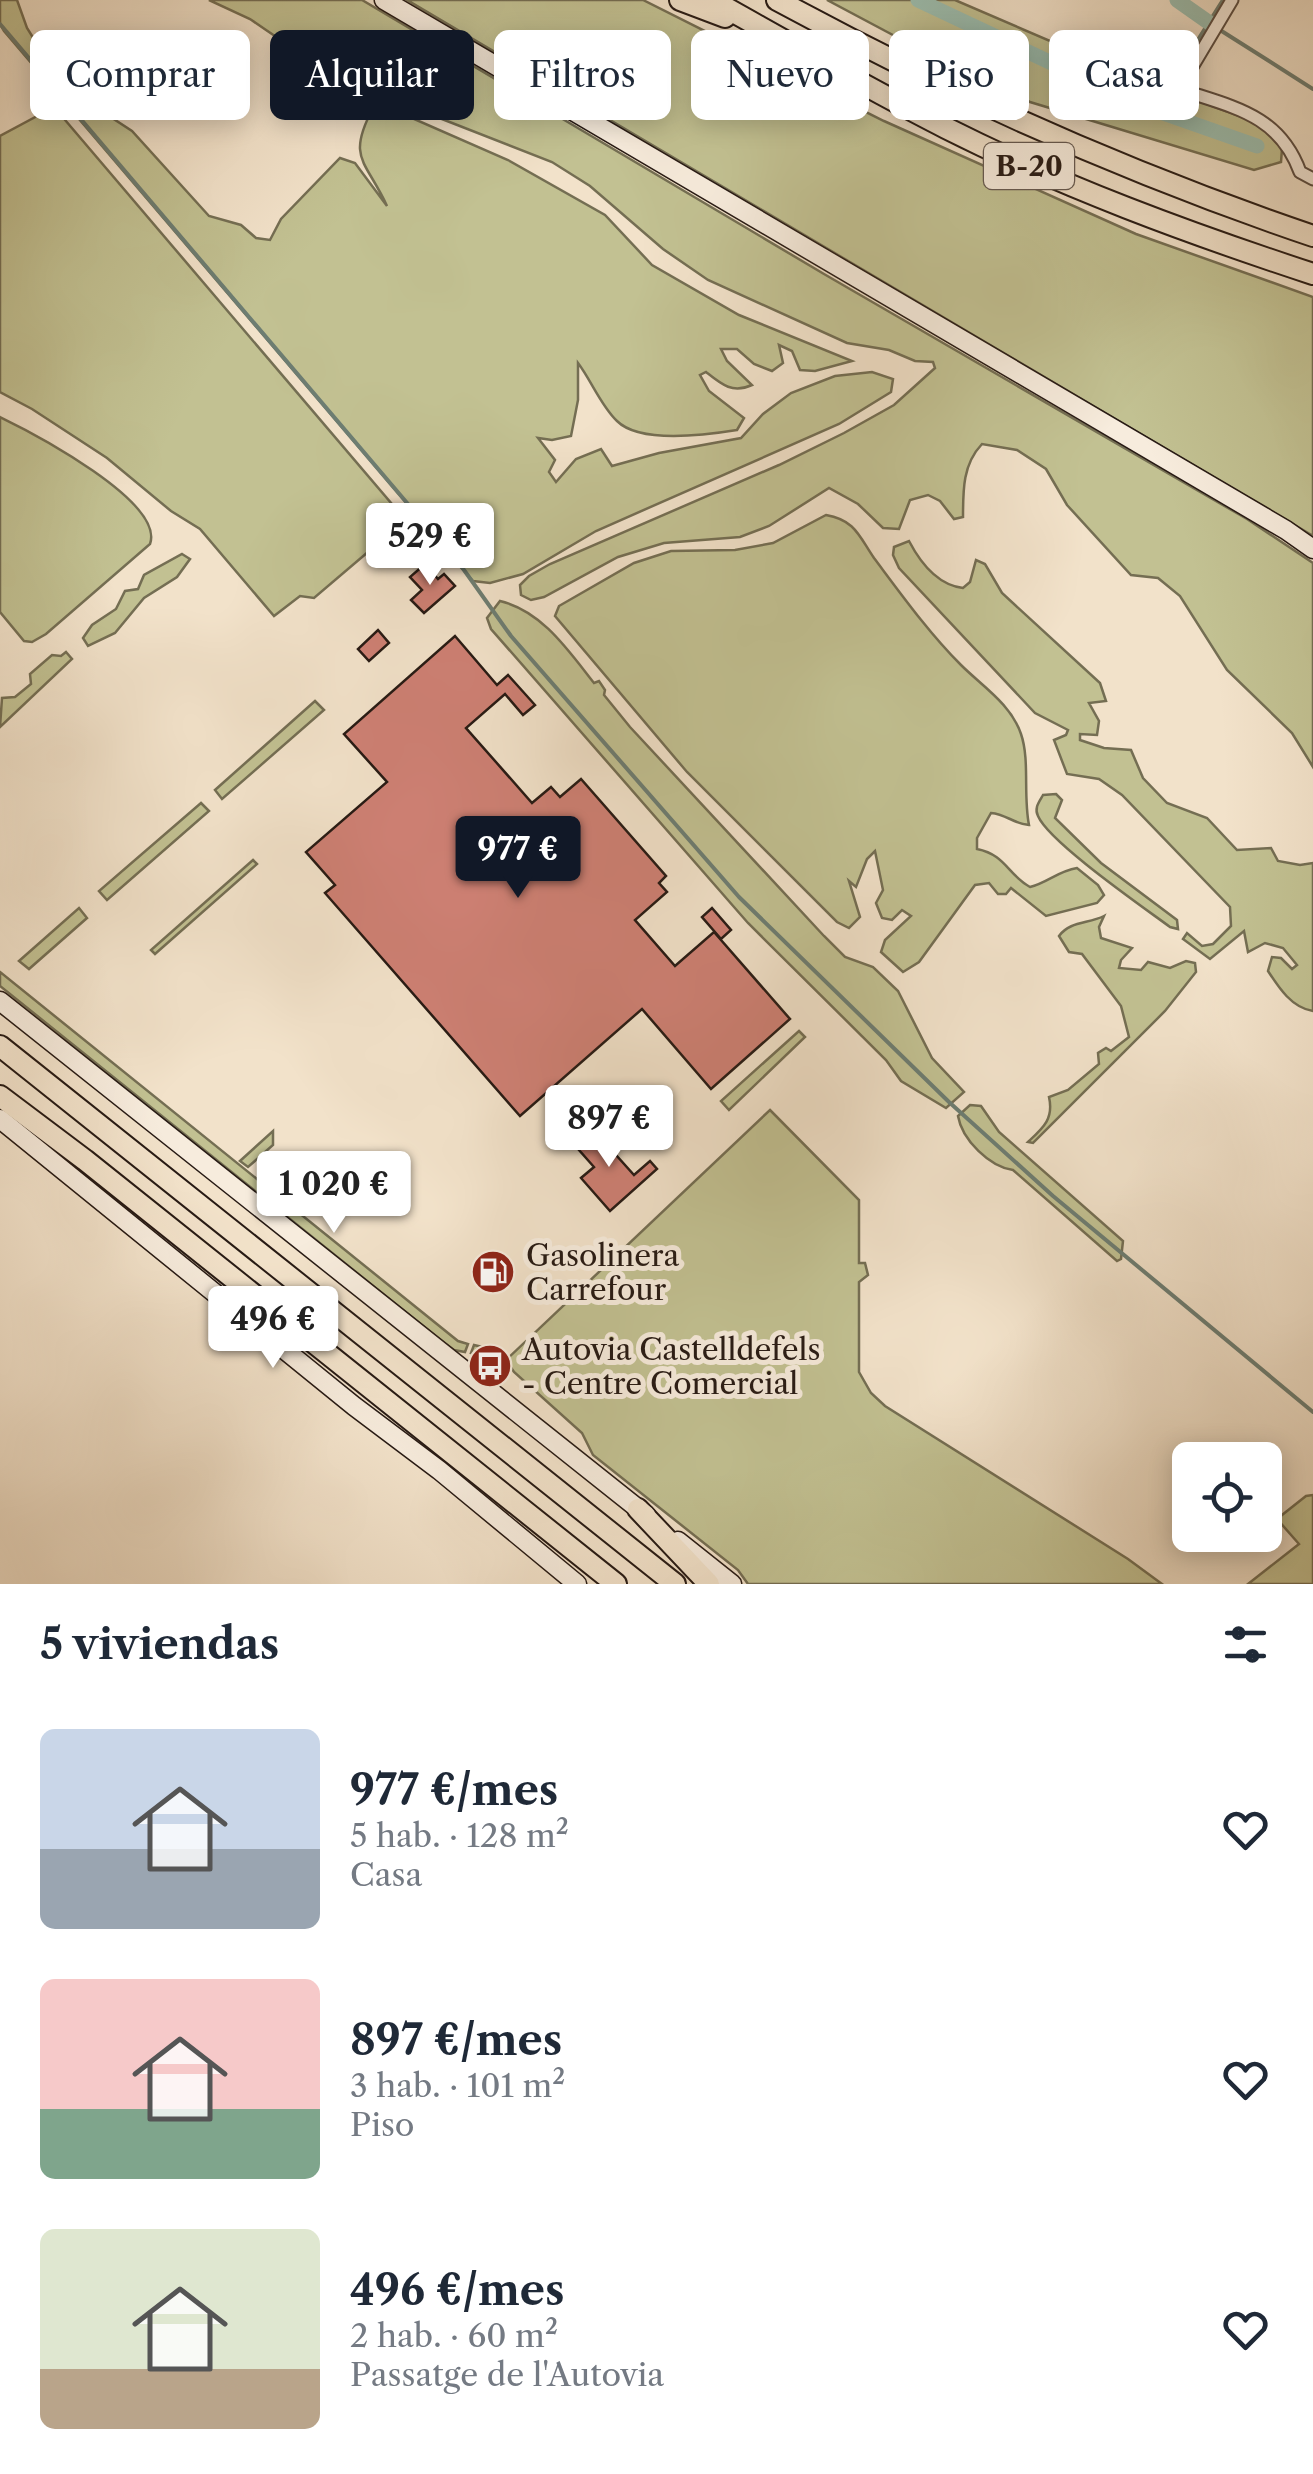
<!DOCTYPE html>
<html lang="es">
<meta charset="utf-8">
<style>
body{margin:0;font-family:"Libre Caslon Text",serif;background:#f6f6f7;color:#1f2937;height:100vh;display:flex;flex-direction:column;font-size:38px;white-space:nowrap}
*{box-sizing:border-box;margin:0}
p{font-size:32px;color:#747a83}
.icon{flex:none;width:55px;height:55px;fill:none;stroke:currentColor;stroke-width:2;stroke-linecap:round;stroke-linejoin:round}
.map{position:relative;height:1584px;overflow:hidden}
.side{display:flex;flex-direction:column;background:#fff;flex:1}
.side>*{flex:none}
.hud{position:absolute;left:30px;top:30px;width:1255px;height:90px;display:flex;gap:20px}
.buttons{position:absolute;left:1172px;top:1442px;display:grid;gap:20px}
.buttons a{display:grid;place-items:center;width:110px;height:110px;border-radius:15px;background:#fff;box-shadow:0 5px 25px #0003;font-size:50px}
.price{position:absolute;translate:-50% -85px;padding:0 22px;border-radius:10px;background:#fff;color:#222;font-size:32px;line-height:65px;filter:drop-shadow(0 2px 5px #0008)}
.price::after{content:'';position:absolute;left:50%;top:60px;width:30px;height:22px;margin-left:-15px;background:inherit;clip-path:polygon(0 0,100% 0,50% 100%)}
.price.current{background:#111827;color:#fff}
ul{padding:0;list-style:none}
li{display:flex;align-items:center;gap:30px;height:250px;padding:0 40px}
li span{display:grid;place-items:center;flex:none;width:280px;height:200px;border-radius:15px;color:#555}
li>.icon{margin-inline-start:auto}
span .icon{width:120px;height:120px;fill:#fffc;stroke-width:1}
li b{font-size:42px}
h2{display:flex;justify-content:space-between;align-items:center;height:120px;padding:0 40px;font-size:42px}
.chip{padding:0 35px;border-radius:15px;background:#fff;box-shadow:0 5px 25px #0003;font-size:35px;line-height:90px}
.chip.current{background:#111827;color:#fff}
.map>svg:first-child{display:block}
</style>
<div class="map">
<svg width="1313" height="1584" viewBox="0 0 1313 1584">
<rect width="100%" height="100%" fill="#f2e2ca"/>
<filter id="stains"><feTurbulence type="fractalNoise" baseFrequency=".002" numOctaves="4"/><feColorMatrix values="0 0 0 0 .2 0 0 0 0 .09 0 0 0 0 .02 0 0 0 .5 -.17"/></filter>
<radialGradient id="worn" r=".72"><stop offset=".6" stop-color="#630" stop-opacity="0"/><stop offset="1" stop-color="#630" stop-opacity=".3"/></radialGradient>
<g fill="#c2c192" stroke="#746e53" stroke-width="2.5">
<path d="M0,0H17L27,28L42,52L80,97L132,131L209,216L241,225L256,238L270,240L281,219L340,158L355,163L387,206C366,160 346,159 373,108L396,111L508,160L605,215L652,265L739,315L852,361L815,371L800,370L792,351L779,345L783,363L772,371L754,364L737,349H721L727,361L752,385C732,394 721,384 706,372L700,375L709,391L744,418L737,430C706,435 640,444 617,421C601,406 591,380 578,363V400L571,436L552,440L538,438L555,460L549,472L556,482L576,459L601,449L612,466L659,453L741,438L763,414L791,393L835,376L872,372L893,379L891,392L839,424L596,531L523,574L490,583L473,581L4,31L0,24Z"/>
<path d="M209,0H362L824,274L1247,519L1313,563V767L1292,733L1227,670L1180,596L1158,578L1131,575L1067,505L1046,469L1017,450L982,444C963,464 963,489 963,517L954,519L940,501L928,495L910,500L899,529L883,528L858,504L829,488L769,526L740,537L664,543L618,557L544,597L531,600L521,595L520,585L529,576L550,564L779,465L844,433L894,405L935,368L933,362L915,361L889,350L847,343L708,280L663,249L590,186L552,162L424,112L304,56L250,19Z"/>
<polygon points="407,0 643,0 884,121 1136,234 1313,297 1313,536"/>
<polygon points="827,0 955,0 1136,78 1261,124 1282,149 1281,162 1254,170 1030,102 953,67"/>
<polygon points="54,107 403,517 402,523 314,598 300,596 274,616 200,529 171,511 107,458 32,409 0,392 0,136"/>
<path d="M0,417C33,433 165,502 150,544L46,634L32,642L24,641L0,612Z"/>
<path d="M826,515C855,520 859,536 874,558C901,594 929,633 961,665C982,686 1011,704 1021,734C1030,760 1023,795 1029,825C1014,824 1006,814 991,813L977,838V849C1006,855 1007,874 1030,887C1047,883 1058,871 1077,868L1098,885L1104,895L1097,903L1046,916L1011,888L1006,894H998L989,883L975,885L919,962L903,972L881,952L885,940L911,916L902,910L892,920L882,918L876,903L883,890L875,851L867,859L856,887L849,881L860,917L849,928L837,922L687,772L555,616L559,606L634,563L671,551L735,550L773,543Z"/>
<path d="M909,541C920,562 938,585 963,588L970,582L976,560L985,564L1002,593L1100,683L1106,701L1089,703L1099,721L1097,735L1080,734V740L1104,748L1131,750L1143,778L1167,803L1207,818L1237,850L1271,848L1278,861L1300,865L1313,863V1011C1292,1008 1279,988 1268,971L1272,957L1281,958L1292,969L1297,965L1283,948L1265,943L1248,952L1244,931L1210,959L1183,939L1187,933L1202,946L1213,944L1231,926L1230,907L1122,795L1099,779L1067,774L1054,740L1066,735L1068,730L1035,713L899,568L893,555L894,547Z"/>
<polygon points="182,554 190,559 177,577 144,598 115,633 88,646 83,638 92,625 116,609 125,591 138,589 144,575"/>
<path d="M500,601C542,611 568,650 594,683L599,681L605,690L604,695L630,727L824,936L845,957L873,967L898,991L932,1058L964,1092L946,1108L901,1081L886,1060L748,923L491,629L487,618Z"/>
<polygon points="66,652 72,659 0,727 2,698 15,697 31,684 30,674 52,655 61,656"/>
<polygon points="315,701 324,710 222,799 215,790"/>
<path d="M1056,794L1062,800L1055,818L1101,863L1177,920L1178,929L1170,927C1143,907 1049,842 1038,816C1034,808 1039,802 1043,795Z"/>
<polygon points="201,803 209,811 107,900 99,891"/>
<polygon points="253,860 257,864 155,954 151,950"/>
<polygon points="79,908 87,918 29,969 19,961"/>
<path d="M1104,916L1099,927L1101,938L1132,948L1121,960L1119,968L1141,970L1148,962L1170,968L1186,961L1195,963L1196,972L1165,1011L1033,1143L1028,1142C1043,1128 1054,1119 1049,1097L1068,1090L1099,1064L1098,1053L1106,1048L1111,1051L1129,1037L1121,1006L1082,954L1069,952L1059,936C1070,921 1088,924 1104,916Z"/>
<polygon points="0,972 458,1341 468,1344 465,1352 454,1350 443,1342 0,986"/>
<polygon points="799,1031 805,1037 729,1110 721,1101"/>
<path d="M970,1105L981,1106L999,1132L1123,1241L1121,1259L1117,1261L1013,1170C990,1167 962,1140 958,1116Z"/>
<polygon points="770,1110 859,1200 859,1263 865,1263 868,1275 859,1282 859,1372 871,1393 885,1406 1128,1559 1162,1584 748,1584 738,1570 593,1455 582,1433 514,1372 506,1360 498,1366 484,1355 471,1353 474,1345 491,1349 506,1360"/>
<polygon points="273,1131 273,1145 248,1167 240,1161"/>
<polygon points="1313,1495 1313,1584 1248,1584 1299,1544 1277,1519 1306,1496"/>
</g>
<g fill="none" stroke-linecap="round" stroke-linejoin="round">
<g stroke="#6d7d72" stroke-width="4">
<polyline points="0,24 464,570 511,636 739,897 949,1102 1053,1196 1313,1412"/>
<polyline points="1220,30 1313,89"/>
<polyline points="1157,111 1174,78 1223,0"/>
</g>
<g stroke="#9cbfb1" stroke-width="15">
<polyline points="918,0 1143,106 1257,146"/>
<polyline points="1177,0 1211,24"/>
</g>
</g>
<g fill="#ce8074" stroke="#271a14" stroke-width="2.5">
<polygon points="425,564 438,579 444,574 455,586 424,613 411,600 422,590 410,577"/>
<polygon points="378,630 389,643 369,661 358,649"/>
<polygon points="455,636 497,685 508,675 535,705 523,715 505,694 466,728 532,803 551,787 560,797 581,779 666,876 659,883 667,892 635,920 675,966 714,932 790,1019 711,1089 642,1009 520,1116 325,893 335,885 306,852 387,782 344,734"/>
<polygon points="712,908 731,930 721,939 702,917"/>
<polygon points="590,1126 634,1175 650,1161 657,1169 610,1211 581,1178 594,1167 572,1142"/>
</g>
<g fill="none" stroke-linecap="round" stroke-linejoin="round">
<g stroke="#5a4c42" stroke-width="15">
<path id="street" d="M1232,0L1179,89C1232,107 1279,114 1300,172L1313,179"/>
</g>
<g stroke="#271a14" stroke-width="21">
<g id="secondary">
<polyline points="384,0 1286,530 1313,549"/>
<polyline points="0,1001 646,1515"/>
<polyline points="0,1119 354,1406 439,1470 577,1584"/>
<polyline points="678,1541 732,1584"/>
</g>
</g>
<g stroke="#271a14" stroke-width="24">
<g id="highway">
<polyline points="680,0 725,17"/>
<path d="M712,0C789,43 867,88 946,128C1063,187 1188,233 1313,274"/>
<path d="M777,0C950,94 1127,173 1313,236"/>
<polyline points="0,1046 675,1584"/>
<polyline points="0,1096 85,1160 616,1584"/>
<polyline points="638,1509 709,1584"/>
</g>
</g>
<use href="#street" stroke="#f7ecdd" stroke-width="11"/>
<use href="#secondary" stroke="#f7ecdd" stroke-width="18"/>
<use href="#highway" stroke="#f2e2ca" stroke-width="20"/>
</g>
<defs>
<g id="fuel-disc" transform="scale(2.25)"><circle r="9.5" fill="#8f2418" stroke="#f7ecdd"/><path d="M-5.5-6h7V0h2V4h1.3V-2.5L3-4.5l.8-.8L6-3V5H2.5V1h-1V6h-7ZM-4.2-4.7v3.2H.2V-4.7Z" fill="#fff"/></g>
<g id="bus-disc" transform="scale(2.25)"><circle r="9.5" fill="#8f2418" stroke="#f7ecdd"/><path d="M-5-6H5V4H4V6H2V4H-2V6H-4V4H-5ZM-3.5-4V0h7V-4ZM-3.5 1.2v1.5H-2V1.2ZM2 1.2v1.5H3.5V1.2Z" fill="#fff"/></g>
</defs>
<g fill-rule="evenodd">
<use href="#fuel-disc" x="493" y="1272"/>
<use href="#bus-disc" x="490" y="1366"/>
</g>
<g text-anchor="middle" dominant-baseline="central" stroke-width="10" stroke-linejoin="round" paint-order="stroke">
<rect fill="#f7ecdd" stroke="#655950" stroke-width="2.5" x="984" y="143" width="90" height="46" rx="8"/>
<g font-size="28" font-weight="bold" fill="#271a14">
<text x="1029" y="166">B-20</text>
</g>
<g font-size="30" fill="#271a14" stroke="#f7ecdd" text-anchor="start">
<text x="526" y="1255">Gasolinera<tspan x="526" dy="34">Carrefour</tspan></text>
<text x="522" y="1349">Autovia Castelldefels<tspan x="522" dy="34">- Centre Comercial</tspan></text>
</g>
</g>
<rect width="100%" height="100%" filter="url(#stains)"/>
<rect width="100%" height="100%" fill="url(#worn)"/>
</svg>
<div class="buttons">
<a><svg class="icon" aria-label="locate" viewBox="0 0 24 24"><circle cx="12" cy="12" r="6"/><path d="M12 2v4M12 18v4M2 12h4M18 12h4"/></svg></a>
</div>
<b class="price" style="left:430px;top:588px">529 €</b>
<b class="price current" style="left:518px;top:901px">977 €</b>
<b class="price" style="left:609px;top:1170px">897 €</b>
<b class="price" style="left:334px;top:1236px">1 020 €</b>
<b class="price" style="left:273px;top:1371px">496 €</b>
<div class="hud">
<a class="chip">Comprar</a>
<a class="chip current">Alquilar</a>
<a class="chip">Filtros</a>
<a class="chip">Nuevo</a>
<a class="chip">Piso</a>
<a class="chip">Casa</a>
</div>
</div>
<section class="side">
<h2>5 viviendas<svg class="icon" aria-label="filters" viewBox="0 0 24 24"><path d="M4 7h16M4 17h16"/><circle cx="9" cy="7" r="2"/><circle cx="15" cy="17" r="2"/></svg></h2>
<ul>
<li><span style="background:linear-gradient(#c9d6e8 60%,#9aa5b1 0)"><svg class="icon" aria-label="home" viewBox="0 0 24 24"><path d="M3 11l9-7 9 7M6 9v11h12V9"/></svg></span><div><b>977 €/mes</b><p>5 hab. · 128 m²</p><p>Casa</p></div><svg class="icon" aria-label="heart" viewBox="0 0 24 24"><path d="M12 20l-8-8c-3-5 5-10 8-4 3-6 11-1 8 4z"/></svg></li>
<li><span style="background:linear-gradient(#f6c9c9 65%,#7fa58c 0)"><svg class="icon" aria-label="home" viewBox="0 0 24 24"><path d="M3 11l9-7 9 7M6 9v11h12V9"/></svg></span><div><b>897 €/mes</b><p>3 hab. · 101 m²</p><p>Piso</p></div><svg class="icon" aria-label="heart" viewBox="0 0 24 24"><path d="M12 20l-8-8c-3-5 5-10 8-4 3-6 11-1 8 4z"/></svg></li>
<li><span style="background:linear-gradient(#dfe7d0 70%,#b9a48a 0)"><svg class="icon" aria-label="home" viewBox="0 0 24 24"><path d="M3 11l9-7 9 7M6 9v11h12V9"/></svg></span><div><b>496 €/mes</b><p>2 hab. · 60 m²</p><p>Passatge de l'Autovia</p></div><svg class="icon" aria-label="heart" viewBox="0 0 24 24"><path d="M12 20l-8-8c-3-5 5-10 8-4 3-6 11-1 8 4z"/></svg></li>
</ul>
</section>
